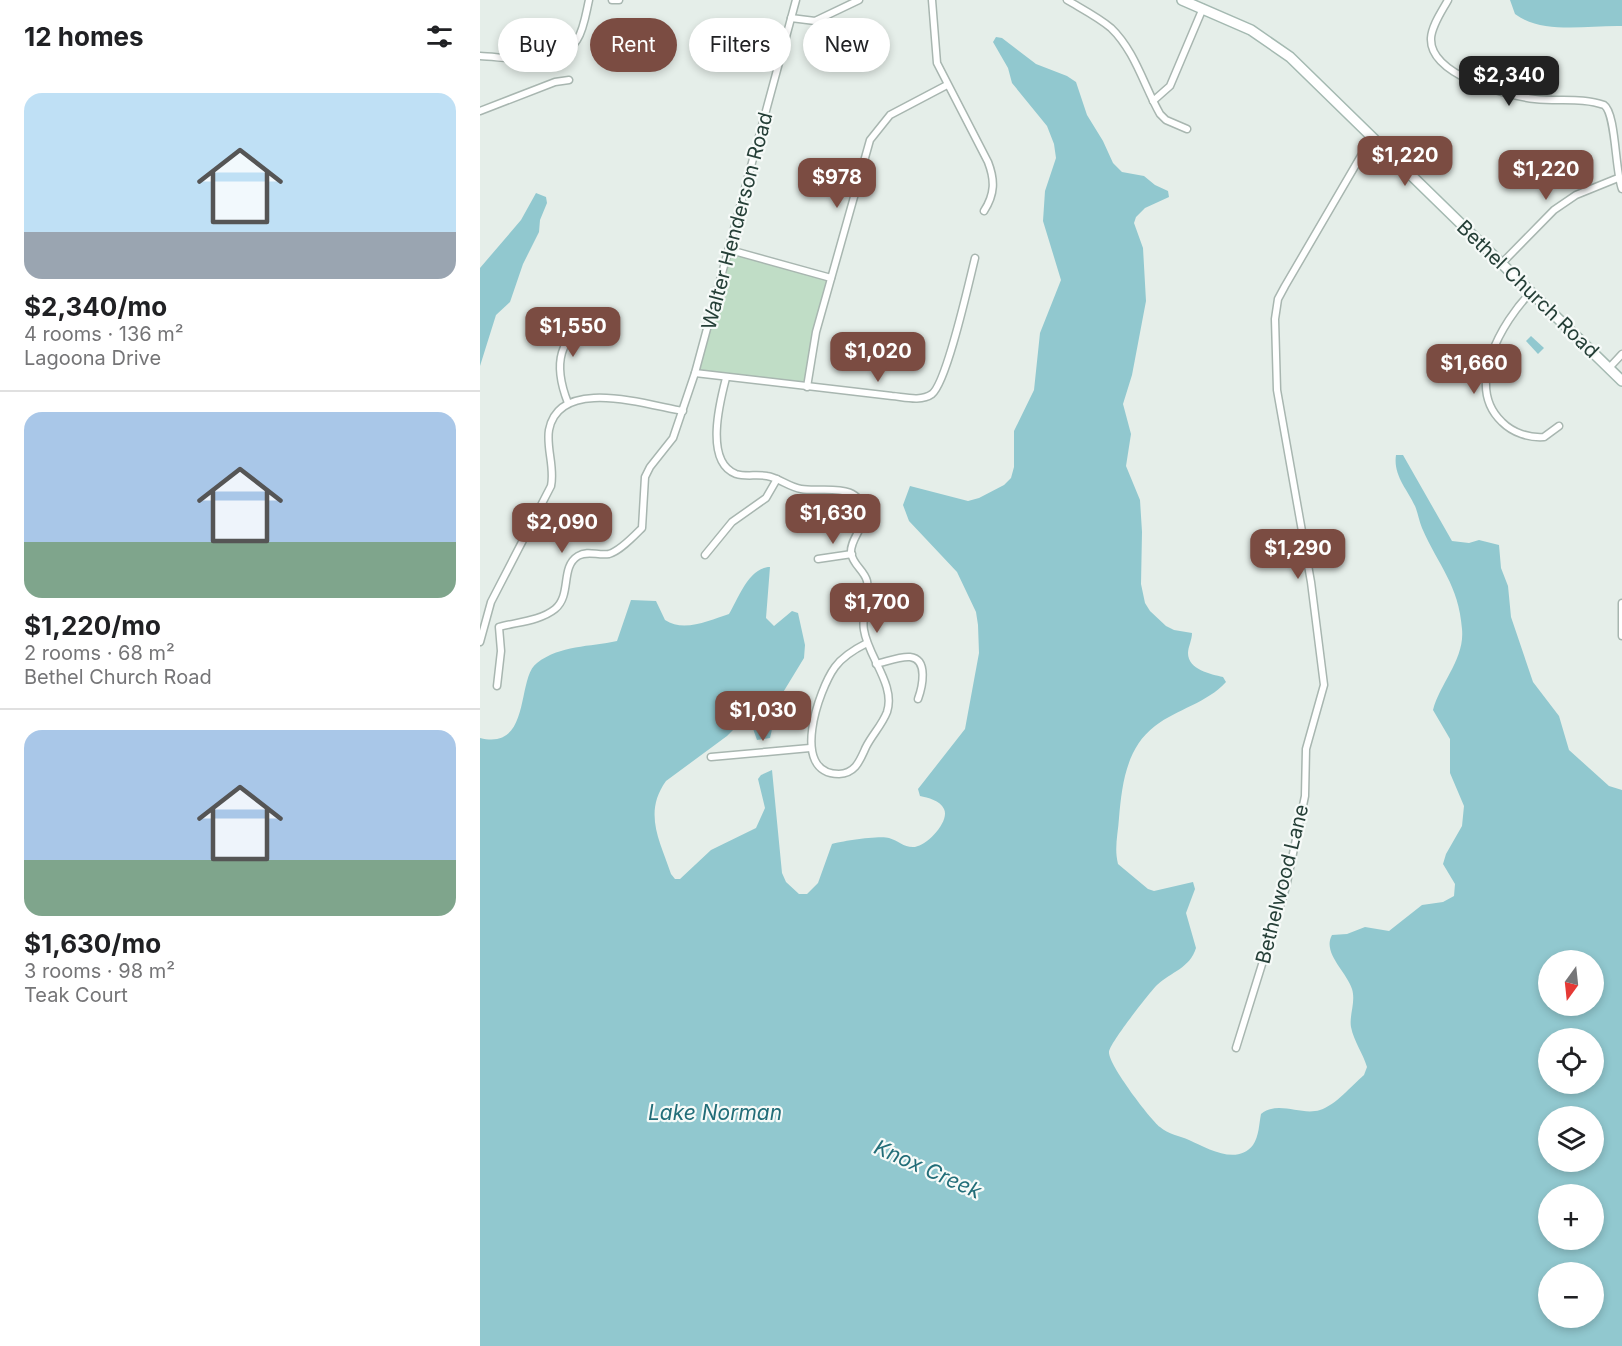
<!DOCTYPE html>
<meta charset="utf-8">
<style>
body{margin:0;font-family:Inter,sans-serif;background:#f6f6f6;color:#202124;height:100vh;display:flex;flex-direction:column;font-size:22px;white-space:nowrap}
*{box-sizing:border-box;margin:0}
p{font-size:20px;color:#757577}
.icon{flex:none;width:33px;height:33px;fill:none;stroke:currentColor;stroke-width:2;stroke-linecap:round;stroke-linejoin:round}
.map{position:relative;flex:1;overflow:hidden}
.drawer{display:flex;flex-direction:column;background:#fff;width:480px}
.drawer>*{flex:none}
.top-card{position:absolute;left:18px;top:18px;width:570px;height:54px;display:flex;gap:12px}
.needle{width:39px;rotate:195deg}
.controls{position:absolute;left:1058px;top:950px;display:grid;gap:12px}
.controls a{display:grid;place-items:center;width:66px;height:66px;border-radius:50%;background:#fff;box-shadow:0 3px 9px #0003;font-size:30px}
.price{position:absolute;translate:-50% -51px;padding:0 14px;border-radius:12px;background:#7b4c42;color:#fff;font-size:20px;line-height:39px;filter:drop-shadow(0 2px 3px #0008)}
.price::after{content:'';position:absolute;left:50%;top:36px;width:18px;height:14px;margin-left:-9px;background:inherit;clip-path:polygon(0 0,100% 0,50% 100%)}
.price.current{background:#222;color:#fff}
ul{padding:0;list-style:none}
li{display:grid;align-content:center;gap:12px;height:318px;padding:0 24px}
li+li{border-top:2px solid #e0e0e0}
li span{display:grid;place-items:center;height:186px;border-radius:18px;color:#555}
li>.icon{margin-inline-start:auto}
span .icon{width:108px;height:108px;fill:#fffc;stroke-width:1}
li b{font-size:26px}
h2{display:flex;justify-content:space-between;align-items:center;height:72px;padding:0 24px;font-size:26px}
.tag{padding:0 21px;border-radius:27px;background:#fff;box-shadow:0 3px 9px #0003;font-size:21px;line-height:54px}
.tag.current{background:#7b4c42;color:#fff}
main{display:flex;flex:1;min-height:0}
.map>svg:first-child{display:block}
</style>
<main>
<section class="drawer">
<h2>12 homes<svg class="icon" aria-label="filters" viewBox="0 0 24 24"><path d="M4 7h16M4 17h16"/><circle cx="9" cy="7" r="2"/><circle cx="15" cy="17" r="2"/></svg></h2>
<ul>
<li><span style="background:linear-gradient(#bfe0f5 75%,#9aa5b1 0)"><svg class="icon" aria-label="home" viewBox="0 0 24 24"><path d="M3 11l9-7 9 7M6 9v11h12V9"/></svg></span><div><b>$2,340/mo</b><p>4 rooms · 136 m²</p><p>Lagoona Drive</p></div></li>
<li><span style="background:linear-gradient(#a9c7e8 70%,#7fa58c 0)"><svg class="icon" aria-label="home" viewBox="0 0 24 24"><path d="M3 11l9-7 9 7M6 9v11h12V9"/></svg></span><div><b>$1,220/mo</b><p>2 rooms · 68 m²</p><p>Bethel Church Road</p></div></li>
<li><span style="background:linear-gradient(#a9c7e8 70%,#7fa58c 0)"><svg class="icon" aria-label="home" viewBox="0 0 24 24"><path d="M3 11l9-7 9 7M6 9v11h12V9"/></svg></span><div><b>$1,630/mo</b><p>3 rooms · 98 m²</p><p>Teak Court</p></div></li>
</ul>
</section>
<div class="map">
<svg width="1142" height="1346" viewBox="0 0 1142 1346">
<rect width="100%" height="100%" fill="#e5eee9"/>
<polygon fill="#c0ddc6" points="250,251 350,279 326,386 216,373"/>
<g fill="#91c8cf" fill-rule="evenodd">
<path d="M1030,0H1142V26C1109,25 1063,35 1035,14Z"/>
<path d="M516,37L522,38L556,64L587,76L596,82L607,115L623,141L633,163L642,172L664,176L675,185L688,191L689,197L665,208L656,217L654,223L663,248L666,301L652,375L643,404L651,434L646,466L660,500L662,532L661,584L665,603L670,611L686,626L694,630L712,633C712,640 708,647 708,653C708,670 731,674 743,677L746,682C727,703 697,709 675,726C646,748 642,785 639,818C638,834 634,848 638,864L668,889L674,891L713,882L715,889L706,913L716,948C710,968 691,972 677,985C670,992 629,1044 629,1052C628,1064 670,1119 680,1127C688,1134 700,1136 709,1140C727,1148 757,1166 773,1145C779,1136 779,1124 781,1114C798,1100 821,1116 840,1110C856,1105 871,1086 884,1075L887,1067C883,1053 874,1042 871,1027C869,1015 876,1002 872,989C866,971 842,953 852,935L867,934L885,927L909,931L942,905L963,902L974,896L975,884L963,864L966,854L982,826L984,806L970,773V739L953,710C960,683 985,659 982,629C979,585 958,565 942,528C939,521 938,513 935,506C927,489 913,475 916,455H923L972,541L989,543L999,540L1019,545L1021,568L1028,586L1031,617L1053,682L1079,716L1089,750L1129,786L1142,790V1346H0V738C52,751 36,678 57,663C80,645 110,647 137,641L151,600L176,601L185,620C204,633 230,620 249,614C258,599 269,567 290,567L286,618L294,626L312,611L318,613L325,645L324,658L299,699L290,738L277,740L271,723L264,719L247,736L186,781C163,813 180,841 191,874L195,879H200L231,850L276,828L285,808L278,779L281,775L292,770L302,873L306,882L319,894H327L338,883L352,844C361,841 401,835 409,838C419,841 424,848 435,847C448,845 470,821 464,809C460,800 448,798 440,796L438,789L485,729L499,653L498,625L496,612L477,572L429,521L423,505L430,486L488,501L499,498L524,485L531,478L534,467V431L554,390L560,333L581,280L563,221L565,191L576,158L574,144L567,126L532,83L528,68L513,42ZM1068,960H1113V1005H1068ZM1068,1038H1113V1083H1068ZM1068,1116H1113V1161H1068ZM1068,1194H1113V1239H1068ZM1068,1272H1113V1317H1068Z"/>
<polygon points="56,193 66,197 67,203 60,220 59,232 43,264 30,302 16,315 0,366 0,268 41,220"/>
<polygon points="1051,336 1064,348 1058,354 1046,341"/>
</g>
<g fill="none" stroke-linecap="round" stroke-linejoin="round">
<g stroke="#a8b6b0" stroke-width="9">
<g id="street">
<polyline points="132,0 139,0"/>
<path d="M452,0L457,63L508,162C515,180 515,194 504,211"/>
<path d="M587,0C602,9 618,17 631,28C655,51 664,86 680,114L686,120L707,129"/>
<path d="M968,0C962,11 952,25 951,38C949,75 1027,96 1055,99C1078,102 1102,97 1124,105C1136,113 1135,171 1142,189"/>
<polyline points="311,18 335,21 379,0"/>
<path d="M0,56C28,57 79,69 97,40C104,29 106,13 109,0"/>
<polyline points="673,101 690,86 723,8"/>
<polyline points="0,111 75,82 89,80"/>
<polyline points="250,250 351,278"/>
<polyline points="1022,263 1074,210 1096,195 1138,178"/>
<path d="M1051,292C1022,322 984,386 1022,422C1033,433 1049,438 1064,437L1079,426"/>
<polyline points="1129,368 1142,354"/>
<path d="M215,373L412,396C424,397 441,402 452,394C467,382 489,282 495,258"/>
<path d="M246,378C240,401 224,462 256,474C266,477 277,474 287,476C299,478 309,487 321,489C342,493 383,480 383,515C384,529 370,539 371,553C373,565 384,570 387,581C390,597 381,614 384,630C388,657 416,685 407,712C402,725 392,735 386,747C380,760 376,773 359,774C309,774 339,689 355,667C363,656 375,649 387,643"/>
<polyline points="327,387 336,332 390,140 410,115 467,85"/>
<path d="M88,403C73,365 77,335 118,318"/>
<polyline points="225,555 252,522 286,498 297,479"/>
<polyline points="338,559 372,554"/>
<polyline points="386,596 417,607"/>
<polyline points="1142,603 1142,636"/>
<path d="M0,642L11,602L71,486C75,467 66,448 69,430C79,376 167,405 203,411"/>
<path d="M396,664C406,662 420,656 430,657C449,659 442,688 438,699"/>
<path d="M17,686L21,651L19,627C37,622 60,621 75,609C92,595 80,567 98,556C108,550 118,556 129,554C140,551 154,536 162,528L165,477L170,467L193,438L215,373L316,0"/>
<polyline points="231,757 330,748"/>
<polyline points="756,1048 806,887 825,796 826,749 844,685 831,582 797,390 795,319 798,299 805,286 892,137"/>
</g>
</g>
<g stroke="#a4b9b1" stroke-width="12">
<polyline id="secondary" points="702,0 771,30 810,57 1142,381"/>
</g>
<use href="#street" stroke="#fff" stroke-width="6"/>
<use href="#secondary" stroke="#fff" stroke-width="9"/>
</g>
<g text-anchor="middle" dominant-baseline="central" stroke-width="4.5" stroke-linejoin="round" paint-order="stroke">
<g font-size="20" fill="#253f37" stroke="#f6faf8">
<text transform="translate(257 221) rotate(-75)">Walter Henderson Road</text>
<text transform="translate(1048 289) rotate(44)">Bethel Church Road</text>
<text transform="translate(802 884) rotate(-76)">Bethelwood Lane</text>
</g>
<g font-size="21" font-style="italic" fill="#226d78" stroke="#f6faf8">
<text x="235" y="1112">Lake Norman</text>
<text transform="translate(448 1169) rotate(24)">Knox Creek</text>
</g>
</g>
</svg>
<div class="controls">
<a><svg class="needle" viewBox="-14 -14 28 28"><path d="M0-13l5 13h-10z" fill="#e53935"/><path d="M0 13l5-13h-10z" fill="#757577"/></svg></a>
<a><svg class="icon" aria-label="locate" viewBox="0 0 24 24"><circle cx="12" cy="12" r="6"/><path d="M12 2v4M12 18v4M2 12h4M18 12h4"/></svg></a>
<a><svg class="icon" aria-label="layers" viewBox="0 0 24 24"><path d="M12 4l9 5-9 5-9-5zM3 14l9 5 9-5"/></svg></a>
<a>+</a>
<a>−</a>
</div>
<b class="price current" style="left:1029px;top:107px">$2,340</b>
<b class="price" style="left:925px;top:187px">$1,220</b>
<b class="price" style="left:1066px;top:201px">$1,220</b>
<b class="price" style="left:357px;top:209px">$978</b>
<b class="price" style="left:93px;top:358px">$1,550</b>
<b class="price" style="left:398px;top:383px">$1,020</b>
<b class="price" style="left:994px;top:395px">$1,660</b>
<b class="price" style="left:353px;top:545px">$1,630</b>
<b class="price" style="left:82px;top:554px">$2,090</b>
<b class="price" style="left:818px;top:580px">$1,290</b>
<b class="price" style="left:397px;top:634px">$1,700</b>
<b class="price" style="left:283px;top:742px">$1,030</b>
<div class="top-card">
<a class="tag">Buy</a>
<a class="tag current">Rent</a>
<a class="tag">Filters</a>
<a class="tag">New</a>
</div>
</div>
</main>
